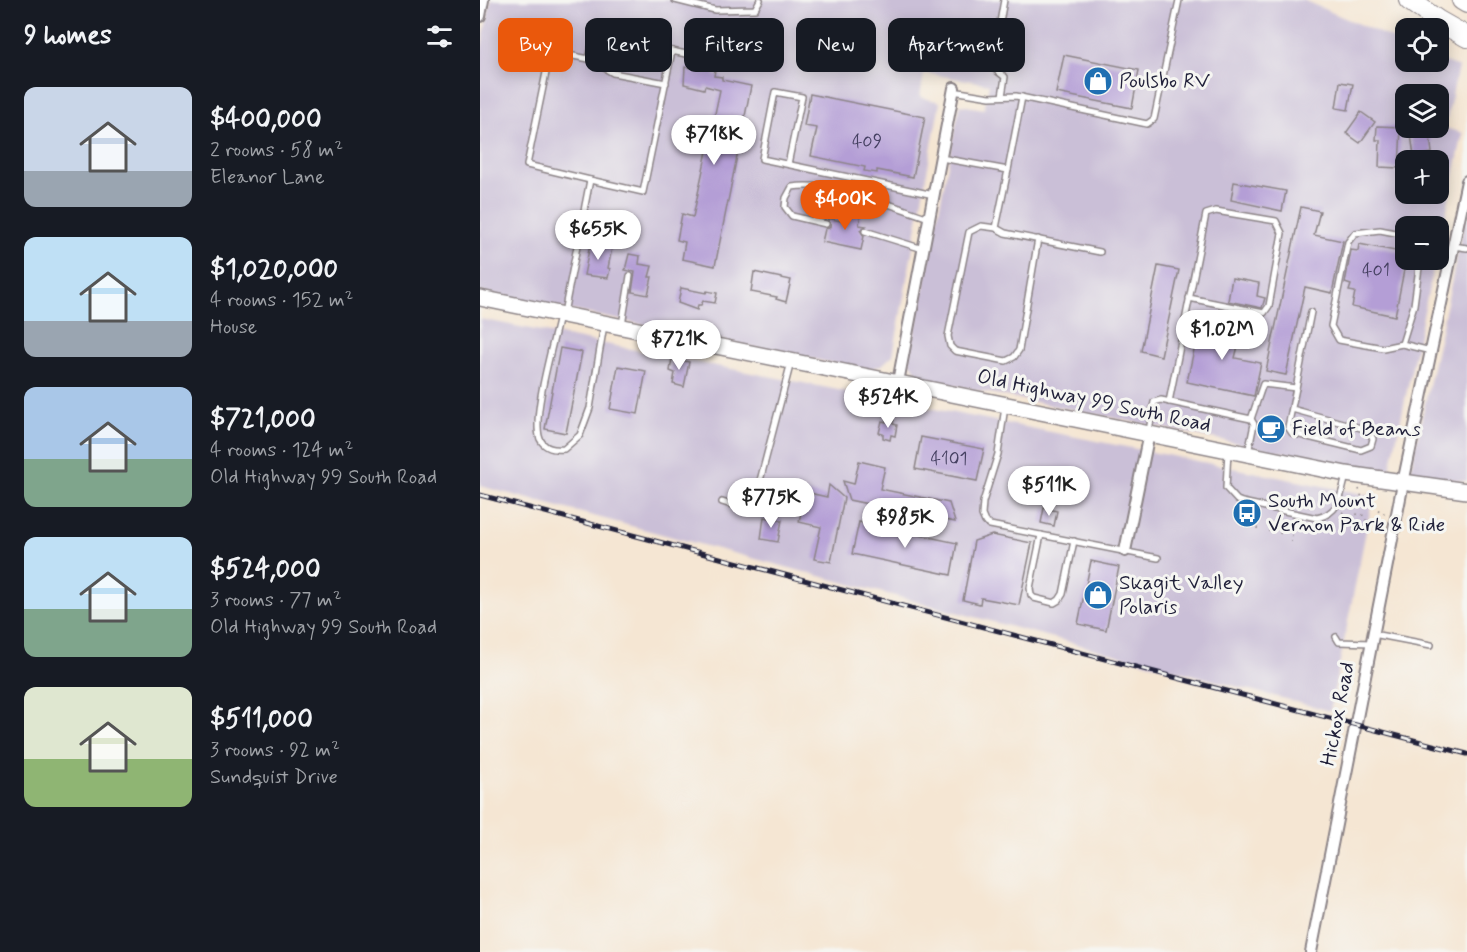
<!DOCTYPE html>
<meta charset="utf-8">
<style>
body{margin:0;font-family:Mynerve,sans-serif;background:#20242c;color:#f1f3f6;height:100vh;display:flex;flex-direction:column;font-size:22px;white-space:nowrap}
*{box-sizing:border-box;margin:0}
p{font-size:20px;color:#9ea1a6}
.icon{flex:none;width:33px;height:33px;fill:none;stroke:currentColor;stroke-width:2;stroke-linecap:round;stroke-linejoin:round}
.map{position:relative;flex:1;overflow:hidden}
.drawer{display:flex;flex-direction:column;background:#171b24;width:480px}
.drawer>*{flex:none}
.guide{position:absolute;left:18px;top:18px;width:570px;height:54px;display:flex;gap:12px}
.tools{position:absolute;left:915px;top:18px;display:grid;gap:12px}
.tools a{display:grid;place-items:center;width:54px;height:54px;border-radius:12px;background:#171b24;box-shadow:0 3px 15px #0003;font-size:30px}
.price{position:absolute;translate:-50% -51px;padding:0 14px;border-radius:21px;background:#fff;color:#222;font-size:20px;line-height:39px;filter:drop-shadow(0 2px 3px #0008)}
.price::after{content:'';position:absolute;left:50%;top:36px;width:18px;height:14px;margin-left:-9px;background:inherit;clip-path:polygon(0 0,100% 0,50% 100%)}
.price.current{background:#ea580c;color:#fff}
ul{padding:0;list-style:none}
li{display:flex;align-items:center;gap:18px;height:150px;padding:0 24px}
li span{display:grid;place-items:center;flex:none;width:168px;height:120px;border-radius:12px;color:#555}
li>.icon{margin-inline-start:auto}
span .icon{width:72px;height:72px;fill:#fffc;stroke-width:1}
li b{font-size:26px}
h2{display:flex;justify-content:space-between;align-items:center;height:72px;padding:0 24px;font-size:26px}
.chip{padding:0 21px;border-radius:12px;background:#171b24;box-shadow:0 3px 15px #0003;font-size:21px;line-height:54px}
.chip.current{background:#ea580c;color:#fff}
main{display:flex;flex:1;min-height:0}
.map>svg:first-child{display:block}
</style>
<main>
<section class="drawer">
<h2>9 homes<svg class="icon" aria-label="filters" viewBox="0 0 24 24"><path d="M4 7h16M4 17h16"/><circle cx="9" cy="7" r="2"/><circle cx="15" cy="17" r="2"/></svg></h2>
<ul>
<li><span style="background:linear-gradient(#c9d6e8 70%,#9aa5b1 0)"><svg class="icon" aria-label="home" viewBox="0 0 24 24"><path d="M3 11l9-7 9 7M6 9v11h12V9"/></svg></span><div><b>$400,000</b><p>2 rooms · 58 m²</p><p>Eleanor Lane</p></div></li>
<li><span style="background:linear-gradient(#bfe0f5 70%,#9aa5b1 0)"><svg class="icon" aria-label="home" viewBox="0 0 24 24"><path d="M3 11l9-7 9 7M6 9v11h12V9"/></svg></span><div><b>$1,020,000</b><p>4 rooms · 152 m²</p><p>House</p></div></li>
<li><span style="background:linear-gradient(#a9c7e8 60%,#7fa58c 0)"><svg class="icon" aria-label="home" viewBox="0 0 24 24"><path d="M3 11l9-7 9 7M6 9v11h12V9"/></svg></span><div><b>$721,000</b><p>4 rooms · 124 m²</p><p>Old Highway 99 South Road</p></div></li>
<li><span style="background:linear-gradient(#bfe0f5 60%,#7fa58c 0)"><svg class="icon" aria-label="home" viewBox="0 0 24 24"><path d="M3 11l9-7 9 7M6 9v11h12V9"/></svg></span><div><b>$524,000</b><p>3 rooms · 77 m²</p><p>Old Highway 99 South Road</p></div></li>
<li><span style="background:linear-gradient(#dfe7d0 60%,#8fb573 0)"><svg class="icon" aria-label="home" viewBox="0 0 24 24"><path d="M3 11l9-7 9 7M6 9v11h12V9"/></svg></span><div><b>$511,000</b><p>3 rooms · 92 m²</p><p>Sundquist Drive</p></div></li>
</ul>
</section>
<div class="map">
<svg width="987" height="952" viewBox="0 0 987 952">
<rect width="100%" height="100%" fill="#f6f6f2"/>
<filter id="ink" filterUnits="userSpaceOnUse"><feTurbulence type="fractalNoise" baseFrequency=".0167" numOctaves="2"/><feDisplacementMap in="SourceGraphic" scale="12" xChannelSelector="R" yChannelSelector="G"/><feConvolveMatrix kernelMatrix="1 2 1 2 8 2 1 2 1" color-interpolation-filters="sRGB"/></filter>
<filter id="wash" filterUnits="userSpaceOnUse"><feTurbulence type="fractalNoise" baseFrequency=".008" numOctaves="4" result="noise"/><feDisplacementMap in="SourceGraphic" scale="24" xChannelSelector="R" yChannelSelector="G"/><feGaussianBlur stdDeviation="1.35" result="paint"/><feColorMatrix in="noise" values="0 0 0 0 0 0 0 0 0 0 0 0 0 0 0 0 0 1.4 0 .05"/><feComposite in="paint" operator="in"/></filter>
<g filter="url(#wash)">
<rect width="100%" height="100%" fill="#f5e6d3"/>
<g fill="#cabfd7" fill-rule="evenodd">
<path d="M11,0H823L925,44L926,62H958L959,59L978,67L965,128L983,133L959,246L958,226H926V260H955L909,474L441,379L429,360L480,105L504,109L509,84L444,73L440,97L460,102L413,355L402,365L387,370L0,292V55ZM926,94H958V128H926ZM926,160H958V194H926Z"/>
<polygon points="987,210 987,481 929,477 972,280"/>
<polygon points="0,319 893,496 850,711 0,486"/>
</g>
<g id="blocks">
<g fill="#b49ed6">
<polygon points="584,55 659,70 652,108 576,93"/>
<polygon points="214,63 228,65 227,68 235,70 234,76 242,77 242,80 271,86 235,266 202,259 205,242 197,240 202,214 213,217 240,90 225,86 224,89 204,84 205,67 212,68"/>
<polygon points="860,82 873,84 868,110 856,108"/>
<polygon points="330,94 445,117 433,177 397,170 397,173 384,171 385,167 331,156 337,128 324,126"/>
<polygon points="881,112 895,122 880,143 866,133"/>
<polygon points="897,126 921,127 919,168 899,167 900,140 896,140"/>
<polygon points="930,128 949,128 952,153 934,156"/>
<polygon points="754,182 806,191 802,211 751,200"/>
<polygon points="821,207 840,211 834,235 863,241 852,293 825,287 806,375 786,371"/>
<polygon points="363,210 381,213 379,225 386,226 380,230 384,236 381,250 342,242 345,229 349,228 351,225 347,218 361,221"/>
<polygon points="110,244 132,248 128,268 130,269 128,278 104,275"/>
<polygon points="879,244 926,253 926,260 915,316 872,307 875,292 869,291 871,285 865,283 871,250 878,251"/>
<polygon points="149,254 160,256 159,264 172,266 169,277 172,277 168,295 152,292 155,272 145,270"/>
<polygon points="678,266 699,270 681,356 661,351"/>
<polygon points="274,272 311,280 306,302 296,299 297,297 271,292"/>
<polygon points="752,278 779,283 777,296 785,298 782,308 748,301"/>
<polygon points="201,288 226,293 227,291 237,293 235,303 223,301 221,305 218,305 217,310 198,303"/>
<polygon points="720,322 762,330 755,358 781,363 774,396 707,382"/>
<polygon points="80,348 102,352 86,433 65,429"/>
<polygon points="192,358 209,362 204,387 193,384 195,373 190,371"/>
<polygon points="138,366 166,371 158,414 130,409"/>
<polygon points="407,418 414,420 413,424 417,425 415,436 411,435 410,440 403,438 403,434 399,433 402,421 406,422"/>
<polygon points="441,437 504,449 497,481 435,469"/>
<polygon points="379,461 405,467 400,489 469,503 475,522 369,500 363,481 374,484"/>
<polygon points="349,485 364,498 351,562 334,559 341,527 319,522 325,492 347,497"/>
<polygon points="564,508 577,511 574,526 561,523"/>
<polygon points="284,517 302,520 298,542 281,539"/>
<polygon points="379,522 477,543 471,575 372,554"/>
<polygon points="512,535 552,543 539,605 501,598 500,604 483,600 494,541"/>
<polygon points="611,561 639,567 626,630 598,624"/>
</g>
</g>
</g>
<g filter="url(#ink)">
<use href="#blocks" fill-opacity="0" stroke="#8c8487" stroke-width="1.5"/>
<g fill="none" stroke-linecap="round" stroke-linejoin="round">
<g stroke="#8c8487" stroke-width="8">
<g id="lane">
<polyline points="195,0 235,10 275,9 280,0"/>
<polyline points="109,59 133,73 186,83"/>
<polyline points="473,91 510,97 536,96 667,124 674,119 699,0"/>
<polyline points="522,96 525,77 512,67 524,0"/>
<polyline points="461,158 528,170 516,228 525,233 620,252"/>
<polyline points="308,164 322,97 295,92 282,159 454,195"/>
<polyline points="528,170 542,97"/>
<polyline points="110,180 163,192 192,51"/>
<path d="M346,224L312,216L305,207L306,198L312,187C354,181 409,205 449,218"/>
<polyline points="516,228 501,226 489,232 468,336 470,346 475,351 526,361 534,357 539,350 558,239"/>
<polyline points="385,231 443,249"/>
<polyline points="926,235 900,230 875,233 868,242 851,326 859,340 903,348 922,344 951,351"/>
<polyline points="973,246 987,248"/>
<polyline points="84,313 110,180 47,165 69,58 83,54 109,59 114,35 269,67"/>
<path d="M79,316C74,341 51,418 60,439C65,449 74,450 84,449L100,435L110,408L124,325"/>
<polyline points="142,325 150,276"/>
<polyline points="922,344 934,305 940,260"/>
<polyline points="689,402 726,214 736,211 796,221 802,233 789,306 784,313 709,298"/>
<polyline points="525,407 518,454 503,502 502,515 505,522 510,525 678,558"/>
<polyline points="812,409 888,430 893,439 891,446 881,450 812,433 808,427 816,388"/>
<polyline points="771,419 783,384 816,388 831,312"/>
<polyline points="669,431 674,402 681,400 771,419 774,424 768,453"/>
<path d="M748,451L746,488L757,500L762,502L837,518C860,513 861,495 866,475"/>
<path d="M242,502C254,507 266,505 276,496L311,362"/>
<polyline points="561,535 550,588 551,595 554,598 574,603 579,600 583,594 594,541"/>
<polyline points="893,634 951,645"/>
<polyline points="856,637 859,642 891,643"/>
</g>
</g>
<g stroke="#8c8487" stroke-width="14">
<g id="street">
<polyline points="0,16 3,0"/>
<polyline points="418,382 474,88"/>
<polyline points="645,551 669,433"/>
<polyline points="831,952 923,483 987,181"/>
</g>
</g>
<g stroke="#8c8487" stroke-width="18">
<polyline id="secondary" points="0,298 866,474 987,491"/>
</g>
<g stroke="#8c8487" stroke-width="22">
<g id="highway">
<polyline points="929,0 957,20 987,37"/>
<polyline points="982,0 987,3"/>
</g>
</g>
<g stroke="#8c8487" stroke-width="1.5" stroke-dasharray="1.5 4.5" stroke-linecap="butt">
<polyline points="879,489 883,501 907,515"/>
<polyline points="862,512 872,518"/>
<circle cx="879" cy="521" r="7"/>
<polyline points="777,529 778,521"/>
<polyline points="789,532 790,523"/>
<polyline points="800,534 802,525"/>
<polyline points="811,542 813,527"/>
</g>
<use href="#lane" stroke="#fff" stroke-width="5"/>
<use href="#street" stroke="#fff" stroke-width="10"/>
<use href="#secondary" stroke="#fff" stroke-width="15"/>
<use href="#highway" stroke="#fff" stroke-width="20"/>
<g stroke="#22223b" stroke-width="5">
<polyline id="rail" points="0,495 987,754"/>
</g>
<use href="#rail" stroke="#f6f6f2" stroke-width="3" stroke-dasharray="9" stroke-linecap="butt"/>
</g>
</g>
<defs>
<g id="shop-disc" transform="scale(1.5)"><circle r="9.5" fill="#1f6fb2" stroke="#f6f6f2"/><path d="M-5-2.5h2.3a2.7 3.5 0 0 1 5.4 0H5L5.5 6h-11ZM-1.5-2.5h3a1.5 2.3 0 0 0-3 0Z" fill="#fff"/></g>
<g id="cafe-disc" transform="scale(1.5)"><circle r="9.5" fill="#1f6fb2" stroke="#f6f6f2"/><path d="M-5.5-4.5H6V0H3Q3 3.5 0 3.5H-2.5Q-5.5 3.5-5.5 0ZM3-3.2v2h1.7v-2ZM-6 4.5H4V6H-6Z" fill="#fff"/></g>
<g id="bus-disc" transform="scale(1.5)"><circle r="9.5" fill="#1f6fb2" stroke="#f6f6f2"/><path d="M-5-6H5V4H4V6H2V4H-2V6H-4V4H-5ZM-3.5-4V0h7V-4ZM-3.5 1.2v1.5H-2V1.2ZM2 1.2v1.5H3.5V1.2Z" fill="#fff"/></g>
</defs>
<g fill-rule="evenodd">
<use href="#shop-disc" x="618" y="81"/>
<use href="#cafe-disc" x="791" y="429"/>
<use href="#bus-disc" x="767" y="513"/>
<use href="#shop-disc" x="618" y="595"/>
</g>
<g text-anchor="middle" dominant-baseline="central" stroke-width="6" stroke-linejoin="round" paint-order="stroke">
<g font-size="18" fill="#464162">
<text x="387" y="142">409</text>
<text x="896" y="271">401</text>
<text x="469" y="459">4101</text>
</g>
<g font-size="21" fill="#22223b" stroke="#f6f6f2" text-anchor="start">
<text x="639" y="81">Poulsbo RV</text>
<text x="812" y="429">Field of Beans</text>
<text x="788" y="501">South Mount<tspan x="788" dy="24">Vernon Park &amp; Ride</tspan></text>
<text x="639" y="583">Skagit Valley<tspan x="639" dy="24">Polaris</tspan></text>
</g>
<g font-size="21" fill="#22223b" stroke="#f6f6f2">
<text transform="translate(614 401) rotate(12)">Old Highway 99 South Road</text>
<text transform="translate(858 714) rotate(-79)">Hickox Road</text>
</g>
</g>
</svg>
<div class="tools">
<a><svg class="icon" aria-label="locate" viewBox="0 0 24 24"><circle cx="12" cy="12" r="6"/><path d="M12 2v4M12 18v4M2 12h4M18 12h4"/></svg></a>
<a><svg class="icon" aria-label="layers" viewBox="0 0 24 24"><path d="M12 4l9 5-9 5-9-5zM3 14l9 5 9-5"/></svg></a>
<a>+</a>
<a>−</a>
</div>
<b class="price" style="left:234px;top:166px">$718K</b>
<b class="price current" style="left:365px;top:231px">$400K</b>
<b class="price" style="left:118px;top:261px">$655K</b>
<b class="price" style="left:742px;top:361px">$1.02M</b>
<b class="price" style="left:199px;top:371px">$721K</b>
<b class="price" style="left:408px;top:429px">$524K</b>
<b class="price" style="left:569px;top:517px">$511K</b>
<b class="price" style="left:291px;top:529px">$775K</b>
<b class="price" style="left:425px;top:549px">$985K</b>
<div class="guide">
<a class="chip current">Buy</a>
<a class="chip">Rent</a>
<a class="chip">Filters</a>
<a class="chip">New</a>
<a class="chip">Apartment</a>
</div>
</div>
</main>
